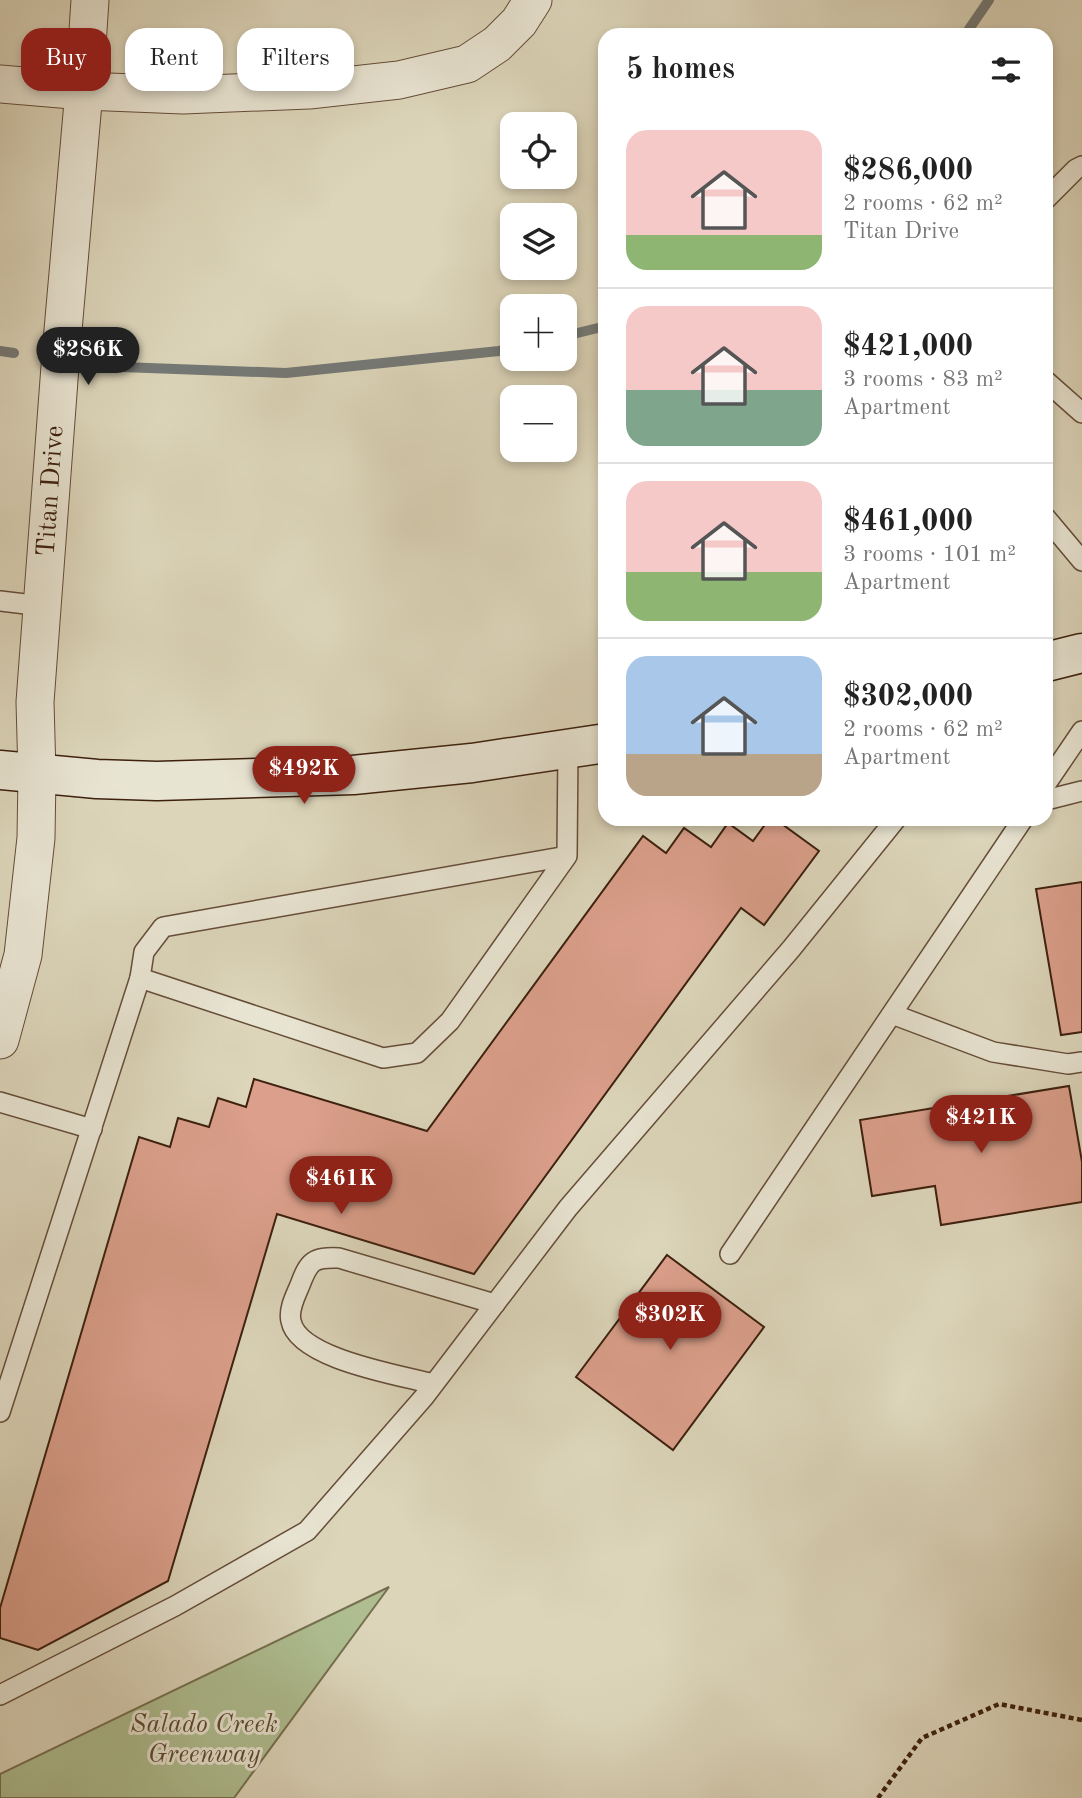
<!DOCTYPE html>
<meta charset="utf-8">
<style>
body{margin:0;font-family:"Old Standard TT",serif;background:#f6f6f6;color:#222;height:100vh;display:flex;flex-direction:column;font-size:26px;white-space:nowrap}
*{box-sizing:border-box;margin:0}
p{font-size:23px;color:#767676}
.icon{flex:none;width:38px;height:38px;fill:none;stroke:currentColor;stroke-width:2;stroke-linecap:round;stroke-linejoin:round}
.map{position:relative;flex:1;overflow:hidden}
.side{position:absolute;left:598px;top:28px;width:455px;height:798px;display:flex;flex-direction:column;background:#fff;border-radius:21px;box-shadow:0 4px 10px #0003}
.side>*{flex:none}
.guide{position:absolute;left:21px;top:28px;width:472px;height:63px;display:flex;gap:14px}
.controls{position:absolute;left:500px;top:112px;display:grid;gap:14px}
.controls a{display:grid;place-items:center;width:77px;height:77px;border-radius:14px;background:#fff;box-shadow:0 4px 10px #0003;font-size:35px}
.price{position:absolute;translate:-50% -60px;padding:0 16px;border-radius:24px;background:#8f2418;color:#fff;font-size:23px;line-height:46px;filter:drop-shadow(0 2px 4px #0008)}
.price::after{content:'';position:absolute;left:50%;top:42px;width:21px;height:16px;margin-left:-10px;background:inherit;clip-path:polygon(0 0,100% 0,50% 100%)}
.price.active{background:#222;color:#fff}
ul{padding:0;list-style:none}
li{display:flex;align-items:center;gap:21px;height:175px;padding:0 28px}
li+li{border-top:2px solid #e0e0e0}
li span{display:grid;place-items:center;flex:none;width:196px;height:140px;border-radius:21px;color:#555}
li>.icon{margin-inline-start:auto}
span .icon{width:84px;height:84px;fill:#fffc;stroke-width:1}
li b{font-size:30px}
h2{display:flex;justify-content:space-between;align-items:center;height:84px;padding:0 28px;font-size:30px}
.chip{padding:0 24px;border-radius:21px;background:#fff;box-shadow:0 4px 10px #0003;font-size:24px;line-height:63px}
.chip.active{background:#8f2418;color:#fff}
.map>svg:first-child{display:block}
</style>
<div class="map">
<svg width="1082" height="1798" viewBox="0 0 1082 1798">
<rect width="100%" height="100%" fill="#dcd5ba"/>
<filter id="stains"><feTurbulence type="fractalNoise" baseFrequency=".00286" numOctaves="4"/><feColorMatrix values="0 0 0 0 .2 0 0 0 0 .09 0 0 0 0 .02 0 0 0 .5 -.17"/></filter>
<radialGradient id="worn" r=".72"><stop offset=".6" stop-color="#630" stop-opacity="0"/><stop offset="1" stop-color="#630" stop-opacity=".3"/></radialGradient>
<polygon fill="#aebe91" stroke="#766f50" stroke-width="2" points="389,1587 234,1798 0,1798 0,1774"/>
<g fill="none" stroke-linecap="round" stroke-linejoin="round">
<g stroke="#747976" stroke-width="10">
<polyline points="965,35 989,0"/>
<polyline points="565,336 606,326"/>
<polyline points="0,351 14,353"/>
<polyline points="95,366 286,373 499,351 513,348"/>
</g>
</g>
<g fill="#db9f8b" stroke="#3d200e" stroke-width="2">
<polygon points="769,819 775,819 819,851 764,925 741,908 474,1274 277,1214 168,1581 38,1650 0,1638 0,1608 139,1137 170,1147 178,1118 209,1127 218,1098 246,1107 254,1079 427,1131 643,836 666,853 684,828 711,847 728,823 753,841"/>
<polygon points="1082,882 1082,1032 1061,1035 1036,889"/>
<polygon points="1069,1086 1082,1162 1082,1202 941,1225 935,1186 872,1196 860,1120"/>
<polygon points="667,1255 764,1327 673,1450 576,1377"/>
</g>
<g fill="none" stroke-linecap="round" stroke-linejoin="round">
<g stroke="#654d39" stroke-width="22">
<g id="service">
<polyline points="1046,199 1076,169 1082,166"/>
<polyline points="1046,381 1082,413"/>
<polyline points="1046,518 1082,561"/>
<polyline points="0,601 42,606"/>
<polyline points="1046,784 1082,731"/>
<polyline points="1046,800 1082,791"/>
<polyline points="567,856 163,927 144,952 140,978 383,1058 417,1053 450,1021 567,856 568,748"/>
<polyline points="892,1014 993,1052 1068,1064 1082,1062"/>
<polyline points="0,1102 92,1129"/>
<polyline points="730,1254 1023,819"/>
<path d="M433,1384C400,1375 298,1359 291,1321C288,1309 296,1295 300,1285C309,1261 313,1257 339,1258L495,1304"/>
<polyline points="0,1412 140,978"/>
<polyline points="0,1695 175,1606 307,1531 424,1397 568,1208 791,949 896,819"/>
</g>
</g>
<g stroke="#654d39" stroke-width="39">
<g id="minor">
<polyline points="0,84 84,91 183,95 309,90 399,80 467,64 497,44 519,22 533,0"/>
<polyline points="0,1040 23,955 36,838 37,774 35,702 61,353 84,91 90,0"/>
</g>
</g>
<g stroke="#3d200e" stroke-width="41">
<g id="secondary">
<polyline points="1046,662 1082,653"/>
<polyline points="0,770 97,779 157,781 353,775 472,763 606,743"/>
</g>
</g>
<polyline stroke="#3d200e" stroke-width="4.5" stroke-dasharray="5 3.5" stroke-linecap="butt" points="878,1798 922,1738 999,1704 1082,1720"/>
<use href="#service" stroke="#e8e4d2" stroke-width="19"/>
<use href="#minor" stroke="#e8e4d2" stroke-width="37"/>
<use href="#secondary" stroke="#e8e4d2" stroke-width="38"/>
</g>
<g text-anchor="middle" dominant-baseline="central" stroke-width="6" stroke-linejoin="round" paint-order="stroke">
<g font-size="26" fill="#3d200e" stroke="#e8e4d2">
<text transform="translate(51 491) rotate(-86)">Titan Drive</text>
</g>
<g font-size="26" font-style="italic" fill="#59482f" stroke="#e8e4d2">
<text x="204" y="1725">Salado Creek<tspan x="204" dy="30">Greenway</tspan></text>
</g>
</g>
<rect width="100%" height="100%" filter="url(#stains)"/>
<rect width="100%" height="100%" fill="url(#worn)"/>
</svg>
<div class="controls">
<a><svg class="icon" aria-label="locate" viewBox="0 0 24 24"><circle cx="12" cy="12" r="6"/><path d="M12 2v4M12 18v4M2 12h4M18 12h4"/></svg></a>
<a><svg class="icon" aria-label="layers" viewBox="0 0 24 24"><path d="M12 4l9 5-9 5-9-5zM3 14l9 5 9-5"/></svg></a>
<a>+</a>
<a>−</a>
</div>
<b class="price active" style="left:88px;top:387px">$286K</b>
<b class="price" style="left:304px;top:806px">$492K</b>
<b class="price" style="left:981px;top:1155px">$421K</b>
<b class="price" style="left:341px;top:1216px">$461K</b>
<b class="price" style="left:670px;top:1352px">$302K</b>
<div class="guide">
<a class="chip active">Buy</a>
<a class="chip">Rent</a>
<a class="chip">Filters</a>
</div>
<section class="side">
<h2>5 homes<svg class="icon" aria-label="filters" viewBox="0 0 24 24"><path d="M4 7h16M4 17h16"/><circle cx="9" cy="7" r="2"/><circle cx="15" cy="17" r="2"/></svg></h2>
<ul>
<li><span style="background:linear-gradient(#f6c9c9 75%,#8fb573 0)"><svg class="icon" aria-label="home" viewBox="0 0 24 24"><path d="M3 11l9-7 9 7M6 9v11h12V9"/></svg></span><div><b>$286,000</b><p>2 rooms · 62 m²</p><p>Titan Drive</p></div></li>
<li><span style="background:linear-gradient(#f6c9c9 60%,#7fa58c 0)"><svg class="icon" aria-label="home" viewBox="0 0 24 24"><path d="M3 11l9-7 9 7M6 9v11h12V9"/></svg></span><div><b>$421,000</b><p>3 rooms · 83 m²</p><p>Apartment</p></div></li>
<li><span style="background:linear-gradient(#f6c9c9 65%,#8fb573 0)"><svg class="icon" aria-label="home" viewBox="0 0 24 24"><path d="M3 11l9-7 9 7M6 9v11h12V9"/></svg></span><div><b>$461,000</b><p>3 rooms · 101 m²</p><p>Apartment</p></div></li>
<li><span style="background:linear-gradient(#a9c7e8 70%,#b9a48a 0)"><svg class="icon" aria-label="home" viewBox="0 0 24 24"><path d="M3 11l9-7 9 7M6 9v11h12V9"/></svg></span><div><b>$302,000</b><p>2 rooms · 62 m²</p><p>Apartment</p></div></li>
</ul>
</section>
</div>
